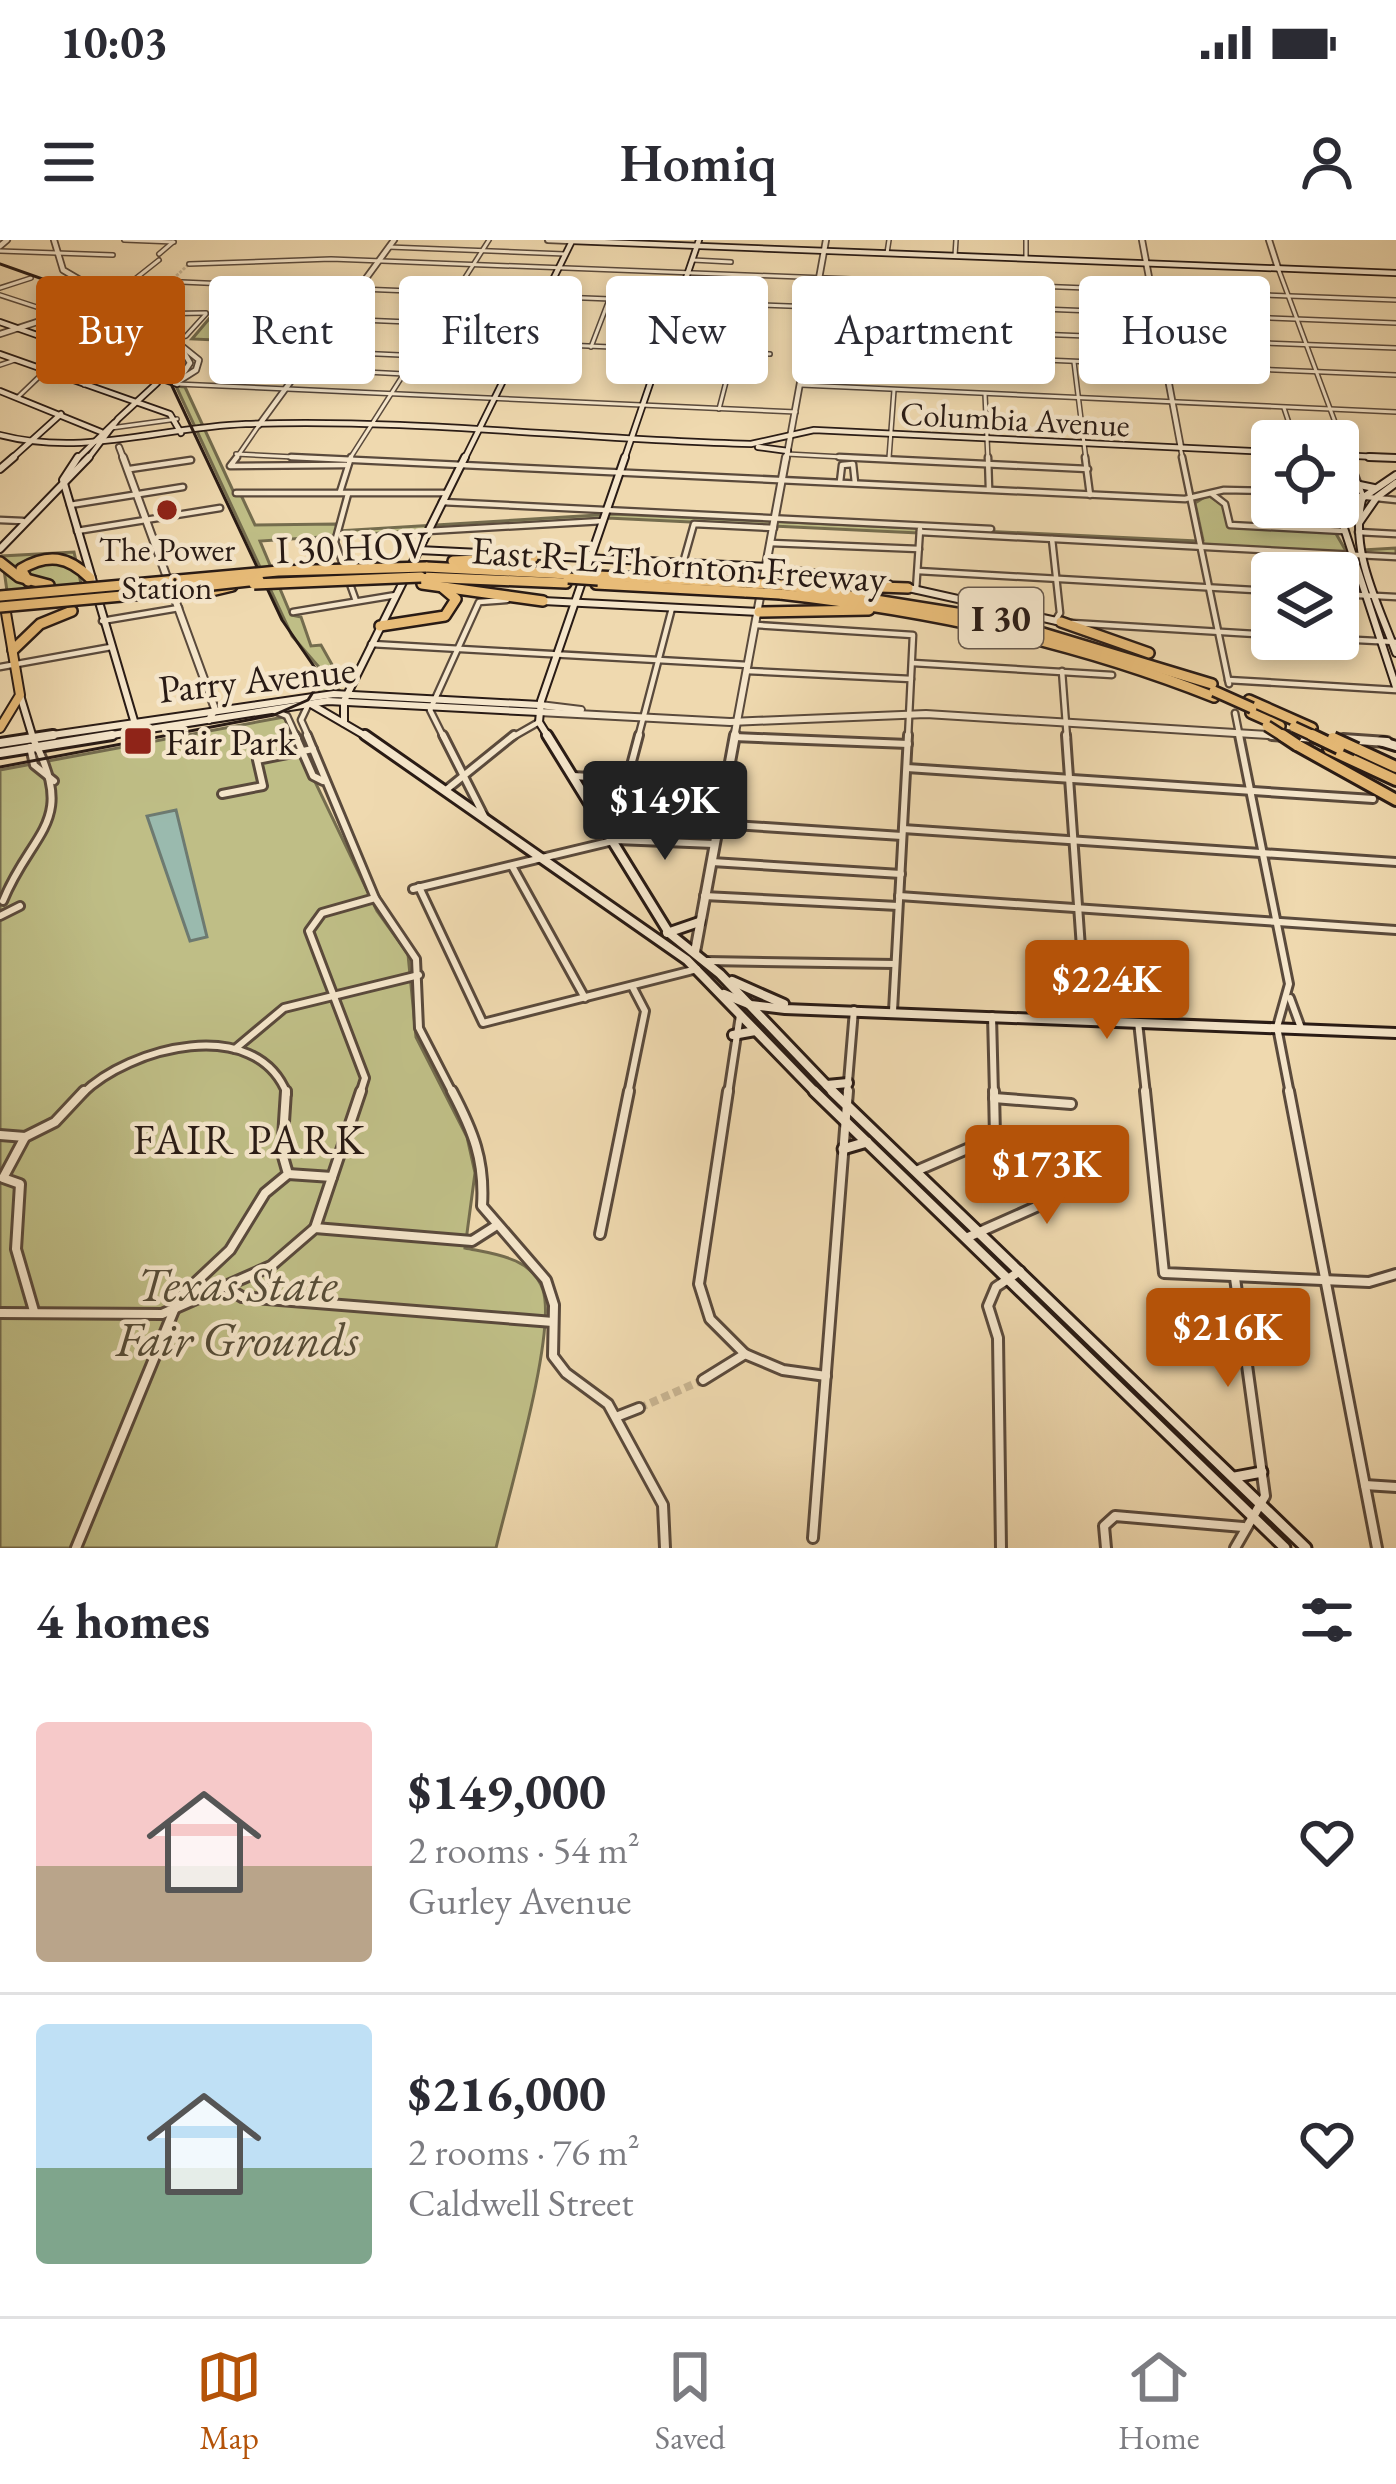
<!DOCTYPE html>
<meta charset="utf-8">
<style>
body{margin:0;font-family:"EB Garamond",serif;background:#f7f7f7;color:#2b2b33;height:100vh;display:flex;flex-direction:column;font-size:45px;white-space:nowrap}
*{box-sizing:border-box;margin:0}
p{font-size:39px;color:#7c7c81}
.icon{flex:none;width:66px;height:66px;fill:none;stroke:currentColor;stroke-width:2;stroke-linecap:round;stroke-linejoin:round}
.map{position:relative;height:1308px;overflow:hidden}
.drawer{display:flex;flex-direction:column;background:#fff;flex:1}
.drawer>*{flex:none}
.top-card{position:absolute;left:36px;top:36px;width:1326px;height:108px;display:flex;gap:24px}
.controls{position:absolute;left:1251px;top:180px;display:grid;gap:24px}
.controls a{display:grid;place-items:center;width:108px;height:108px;border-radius:12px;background:#fff;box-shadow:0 6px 18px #0003;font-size:60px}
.price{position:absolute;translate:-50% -102px;padding:0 27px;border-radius:12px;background:#b45309;color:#fff;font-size:39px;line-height:78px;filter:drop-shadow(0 3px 6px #0008)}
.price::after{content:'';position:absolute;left:50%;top:72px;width:36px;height:27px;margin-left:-18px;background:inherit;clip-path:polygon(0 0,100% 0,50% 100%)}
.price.on{background:#222;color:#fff}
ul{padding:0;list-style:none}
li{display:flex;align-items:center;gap:36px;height:300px;padding:0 36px}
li+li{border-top:3px solid #e1e1e2}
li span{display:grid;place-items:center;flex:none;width:336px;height:240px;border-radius:12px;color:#555}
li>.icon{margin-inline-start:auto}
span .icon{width:144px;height:144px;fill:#fffc;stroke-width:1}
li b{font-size:51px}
h2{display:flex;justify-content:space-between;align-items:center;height:144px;padding:0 36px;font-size:51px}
.chip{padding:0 42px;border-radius:12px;background:#fff;box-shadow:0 6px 18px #0003;font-size:42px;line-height:108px}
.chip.on{background:#b45309;color:#fff}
.status{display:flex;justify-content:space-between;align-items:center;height:84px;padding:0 60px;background:#fff;direction:ltr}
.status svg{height:33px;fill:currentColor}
header{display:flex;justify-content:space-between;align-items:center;height:156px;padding:0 36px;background:#fff;font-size:54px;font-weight:600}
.menu{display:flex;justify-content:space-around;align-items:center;height:168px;border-top:3px solid #e1e1e2;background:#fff;font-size:33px;color:#7c7c81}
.menu a{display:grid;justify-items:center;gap:6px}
.menu .on{color:#b45309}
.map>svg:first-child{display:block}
</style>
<div class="status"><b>10:03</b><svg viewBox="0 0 49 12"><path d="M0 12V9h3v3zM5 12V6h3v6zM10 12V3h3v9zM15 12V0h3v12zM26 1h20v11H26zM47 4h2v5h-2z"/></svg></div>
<header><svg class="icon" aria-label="menu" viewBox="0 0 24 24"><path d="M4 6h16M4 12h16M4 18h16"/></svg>Homiq<svg class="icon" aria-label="person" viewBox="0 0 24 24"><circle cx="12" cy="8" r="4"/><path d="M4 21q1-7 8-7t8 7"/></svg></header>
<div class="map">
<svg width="1396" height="1308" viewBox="0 0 1396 1308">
<rect width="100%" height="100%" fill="#efd9af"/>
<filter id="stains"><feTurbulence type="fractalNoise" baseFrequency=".00167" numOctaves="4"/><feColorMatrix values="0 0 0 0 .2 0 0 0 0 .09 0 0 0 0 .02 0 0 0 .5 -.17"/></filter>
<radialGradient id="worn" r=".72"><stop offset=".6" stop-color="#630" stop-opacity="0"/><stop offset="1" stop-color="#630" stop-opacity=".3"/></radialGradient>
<g fill="#bfbe86" stroke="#746c4e" stroke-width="3">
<polygon points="236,47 258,48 251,55 255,63 278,64 244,87 249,93 278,94 255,125 244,125 260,102 192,99"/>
<polygon points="894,65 954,67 952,115 812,109 815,96 890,100"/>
<polygon points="176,146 185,147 235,255 241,255 255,285 336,284 337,291 614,274 1198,301 1203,300 1195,263 1208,255 1223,265 1229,286 1335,292 1346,311 1396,308 1396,316 607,278 260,301 291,375 301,377 311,406 321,405 339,437 333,444 340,451 319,453 325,434 292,396"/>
<polygon points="74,312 82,348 7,351 2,316"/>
<path d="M284,477L377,671L408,714L416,797L467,897L475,933L465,1008C494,1014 532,1017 543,1050C557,1092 508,1257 496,1308H0V530Z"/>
</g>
<polygon fill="#9abaae" stroke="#6d7a71" stroke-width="3" points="176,570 207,697 190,701 147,576"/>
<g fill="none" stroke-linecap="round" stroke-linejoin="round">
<polyline stroke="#c7b390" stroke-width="3" stroke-dasharray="3 1.5" stroke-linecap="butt" points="173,39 189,24"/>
<polyline stroke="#c7b390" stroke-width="8" stroke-dasharray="8 4.5" stroke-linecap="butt" points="639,1168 703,1140"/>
<g stroke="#5a4a3c" stroke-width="6">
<g id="minor-far3">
<polyline points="124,0 174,2"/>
<polyline points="1026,0 1026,18"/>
<polyline points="389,7 565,14"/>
<polyline points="0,11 113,15"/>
<polyline points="887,13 889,0"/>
<polyline points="159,14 173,2"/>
<polyline points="955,16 956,0"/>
<polyline points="693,20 731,22"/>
<polyline points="189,24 331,19 1396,60"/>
<polyline points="1278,28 1349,220"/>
<polyline points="136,40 227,44"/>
<polyline points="232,44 815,67"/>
<polyline points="1044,46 1047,120"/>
<polyline points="0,48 31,38"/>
<polyline points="0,55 58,74"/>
<polyline points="111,58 142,74 206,73"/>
<polyline points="111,58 159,20"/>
<polyline points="816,60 1396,83"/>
<polyline points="337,79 528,87"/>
<polyline points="955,91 1396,108"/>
<polyline points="173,99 186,96 206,74"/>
<polyline points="520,103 770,114"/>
<polyline points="591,107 609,60"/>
<polyline points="807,110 1396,135"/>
<polyline points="312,111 511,120"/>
<polyline points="1074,122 1086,220"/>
<polyline points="0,125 15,120"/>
<polyline points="248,126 502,139"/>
<polyline points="177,144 796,172"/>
<polyline points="84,145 128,128"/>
<polyline points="801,145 1396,172"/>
<polyline points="985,154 988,220"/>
<polyline points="17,158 70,107"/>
<polyline points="1284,168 1295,201"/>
<polyline points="719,169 746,64"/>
<polyline points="111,188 177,179"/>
<polyline points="1181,211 1183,220"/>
<polyline points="236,214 354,220"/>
<polyline points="787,214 899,220"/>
<polyline points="889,218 894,150"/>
<polyline points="235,220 259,185"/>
<polyline points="349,220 489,0"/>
</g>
</g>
<g stroke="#5a4a3c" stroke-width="9">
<g id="minor-far2">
<polyline points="237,217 230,226 346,225"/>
<polyline points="291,217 1185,259 1224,250 1272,251"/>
<polyline points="839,217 1088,229"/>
<polyline points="988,217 989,249"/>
<polyline points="1085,217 1090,255"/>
<polyline points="1182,217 1229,444"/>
<polyline points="1348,217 1363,256"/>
<polyline points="130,229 191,220"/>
<polyline points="840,242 842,225 853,224 855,243"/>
<polyline points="340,252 351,217"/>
<polyline points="236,253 446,253"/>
<polyline points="348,254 335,302 356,361"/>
<polyline points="1212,254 1225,264 1230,285 1344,291"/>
<polyline points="1338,254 1396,260"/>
<polyline points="442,262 991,289"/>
<polyline points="70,265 183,247"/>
<polyline points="0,280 23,281"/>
<polyline points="77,291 220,268"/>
<polyline points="428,291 603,281"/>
<polyline points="920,292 1396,317"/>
<polyline points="1358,292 1396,294"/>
<polyline points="1052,299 1060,373 1055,381"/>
<polyline points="771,303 919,309"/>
<polyline points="683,323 694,284 774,288"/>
<polyline points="918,331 1272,351"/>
<polyline points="916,350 920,289"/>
<polyline points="1338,354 1396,357"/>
<polyline points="293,372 396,355"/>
<polyline points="102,381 179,368"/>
<polyline points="1072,383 1272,395"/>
<polyline points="756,385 913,395 908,498"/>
<polyline points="1338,399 1396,402"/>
<polyline points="371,404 748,425"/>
<polyline points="913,423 1112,435"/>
<polyline points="0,427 111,407"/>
<polyline points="747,431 911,439"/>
<polyline points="1062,431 1067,498"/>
<polyline points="1228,440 1396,450"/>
<polyline points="272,470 287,476 297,498"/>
<polyline points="1235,473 1240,498"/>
<polyline points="734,497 766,498"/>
<polyline points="309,498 301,480 309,463"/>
<polyline points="444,498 430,470 479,362 507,360"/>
<polyline points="511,498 539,482"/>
<polyline points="638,498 672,368"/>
</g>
</g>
<g stroke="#5a4a3c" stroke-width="12">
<g id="minor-far1">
<polyline points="295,495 313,536 323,541"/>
<polyline points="307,495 375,658 416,719 419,788 453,854"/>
<polyline points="443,495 485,578"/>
<polyline points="1066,495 1086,779"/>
<polyline points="1239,495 1289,744 1277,787 1290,854"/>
<polyline points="734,497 908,504"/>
<polyline points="30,507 34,525 54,541"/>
<polyline points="907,528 1373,559"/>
<polyline points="573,536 725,545"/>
<polyline points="446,550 514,495"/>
<polyline points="222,554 263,546 257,520 313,509"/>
<polyline points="718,584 902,596"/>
<polyline points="903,589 1396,622"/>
<polyline points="612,597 639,495"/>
<polyline points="712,622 901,634"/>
<polyline points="512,626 585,758"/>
<polyline points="419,647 483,783 697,729"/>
<polyline points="413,649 617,600 714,604"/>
<polyline points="704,656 898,666"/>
<polyline points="899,656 1396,690"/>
<path d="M3,661C31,591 78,583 33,499"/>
<polyline points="0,676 20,666"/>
<polyline points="707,721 895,724"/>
<polyline points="1290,758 1301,788"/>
<polyline points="893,771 908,495"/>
<polyline points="992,776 994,854"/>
<polyline points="1138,782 1146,854"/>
<polyline points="235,809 284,768 419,735"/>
<path d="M82,854C129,807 256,774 287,854"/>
<polyline points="360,854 365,838 309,691 322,673 375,658"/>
<polyline points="628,854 645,771 632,746"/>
<polyline points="728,854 740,775"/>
<polyline points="847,854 854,770"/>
</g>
</g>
<g stroke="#5a4a3c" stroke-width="14">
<g id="minor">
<path d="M452,851C473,891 485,920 482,966L546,1040L554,1065L553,1116L566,1133L608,1164L663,1265L665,1308"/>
<polyline points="728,851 699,1044 710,1079 745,1114"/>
<polyline points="1145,851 1164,1033 1369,1042 1396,1034"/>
<polyline points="1289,851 1377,1308"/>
<polyline points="994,858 1071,864"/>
<polyline points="0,895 25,897"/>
<polyline points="990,899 1011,919 1070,924"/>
<polyline points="916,931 995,897 994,851"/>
<polyline points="288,934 332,937"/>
<polyline points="315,988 361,851"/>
<polyline points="600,994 629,851"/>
<polyline points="966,998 1047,962 1040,921"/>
<polyline points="1235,1038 1265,1256 1235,1308"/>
<polyline points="222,1045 242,1057 553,1082"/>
<polyline points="34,1071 16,1009 20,944 3,938 25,897 55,882 84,851"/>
<polyline points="0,1073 162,1074 271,1026 315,988 472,1001 494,987"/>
<polyline points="703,1140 745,1114 783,1130 826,1136"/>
<polyline points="616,1177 639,1168"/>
<polyline points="1365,1245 1396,1247"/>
<polyline points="813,1298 848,851"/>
<polyline points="76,1308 179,1058 230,1010 265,953 288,934 282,913 286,851"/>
<polyline points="1001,1308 998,1098 988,1066 996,1047 1020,1031"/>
<polyline points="1106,1308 1104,1286 1115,1276 1243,1287"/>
</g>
</g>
<g stroke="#5a4a3c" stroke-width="8">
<g id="tertiary-far2">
<polyline points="54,0 63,30 109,57"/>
<polyline points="548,0 572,1"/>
<polyline points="1142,0 1181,208"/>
<polyline points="1269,0 1278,28"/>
<polyline points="0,6 7,0"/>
<polyline points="142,74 199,120 196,130 177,142"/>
<polyline points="0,94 111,58"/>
<polyline points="182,109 190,123 182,135"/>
<polyline points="259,185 394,0"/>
<polyline points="119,207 124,220"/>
<polyline points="786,220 826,0"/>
</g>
</g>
<g stroke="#5a4a3c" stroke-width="10">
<g id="tertiary-far1">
<polyline points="123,217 215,469 209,480"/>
<polyline points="540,465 581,470"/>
<polyline points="539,472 730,482 926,474 1316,498"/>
<polyline points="734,498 786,217"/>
</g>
</g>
<g stroke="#5a4a3c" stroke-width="14">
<g id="tertiary">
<polyline points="1272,495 1316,498"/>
<polyline points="1343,499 1387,502"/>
<polyline points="695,712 735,495"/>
</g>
</g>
<g stroke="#291b15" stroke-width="8">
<g id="secondary-far3">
<polyline points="572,1 1396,33"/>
<polyline points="0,82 177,144"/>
<polyline points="0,114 170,174 181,193"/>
<polyline points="0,151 101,192"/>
<path d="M0,195C85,217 161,187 246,184C414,178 583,200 751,204L814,190L1272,212"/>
<polyline points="758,207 788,211"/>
<polyline points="1338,215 1396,218"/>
<polyline points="10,220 61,174"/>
<polyline points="76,220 114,183"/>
<polyline points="87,220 118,179 157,143 152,137"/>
<polyline points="464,220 572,1"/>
<polyline points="624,220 699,0"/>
</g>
</g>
<g stroke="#291b15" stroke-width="10">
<g id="secondary-far2">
<polyline points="78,217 63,240 135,484"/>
<polyline points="1369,217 1396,218"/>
<polyline points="0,229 14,217"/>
<polyline points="1396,235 1355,263 1343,285 1396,447"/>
<polyline points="1355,244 1374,248"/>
<path d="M1363,256C1348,309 1378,363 1396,413"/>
<polyline points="1359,283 1377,257 1396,243"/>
<polyline points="0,309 89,217"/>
<polyline points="419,310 767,327 889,344"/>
<polyline points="904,347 1061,382"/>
<polyline points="543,361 759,372"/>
<polyline points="20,455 33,498"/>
<polyline points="309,463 369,498"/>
<polyline points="344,483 344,461 465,217"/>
<polyline points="32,498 334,454 540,465"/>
<polyline points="93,498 328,461 539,472"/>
<polyline points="549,498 539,482 541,461 625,217"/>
</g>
</g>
<g stroke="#291b15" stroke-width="14">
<g id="secondary-far1">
<polyline points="365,495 687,720 817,854"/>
<polyline points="547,495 669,693 720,734 835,854"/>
<polyline points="1383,502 1396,506"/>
<polyline points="0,503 53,495"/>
<polyline points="0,513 112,495"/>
<polyline points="667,693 699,682"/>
<polyline points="732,741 784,764"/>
<polyline points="724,754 751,765 785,769 1396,793"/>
<polyline points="733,795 755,791"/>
<polyline points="827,845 848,843"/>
</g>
</g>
<g stroke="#291b15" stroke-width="15">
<g id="secondary">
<polyline points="814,851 1285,1308"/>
<polyline points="832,851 1306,1308"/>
<polyline points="843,909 867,902"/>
<polyline points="1235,1237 1262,1232"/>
</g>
</g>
<g stroke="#291b15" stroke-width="12">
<polyline id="primary" points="0,488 20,455 4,361"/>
</g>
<g stroke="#291b15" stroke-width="14">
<g id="motorway-far1">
<polyline points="453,321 533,318"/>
<polyline points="0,322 19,337 49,345"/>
<polyline points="426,327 568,334"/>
<polyline points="598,336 747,343"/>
<polyline points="421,337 566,343"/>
<path d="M28,341L21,329C48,313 68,316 90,338"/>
<polyline points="422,344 543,361"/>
<polyline points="596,344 746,352"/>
<polyline points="782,345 1000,380 1212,444"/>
<polyline points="852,346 908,348"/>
<path d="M780,354C930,371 1073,401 1214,457"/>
<polyline points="194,355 232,346"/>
<polyline points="759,372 869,370"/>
<polyline points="1061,382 1149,413"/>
<polyline points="380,386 445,376 456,359 443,348"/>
<polyline points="13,410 40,384 72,371"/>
<polyline points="1249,460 1312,488"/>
<polyline points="1251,473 1280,486"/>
</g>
</g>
<g stroke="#291b15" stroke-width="16">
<g id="motorway">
<polyline points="1297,505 1396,560"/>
<polyline points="1329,509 1396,540"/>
<polyline points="1357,509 1396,527"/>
</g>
</g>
<use href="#minor-far3" stroke="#f5e6cb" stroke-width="3"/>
<use href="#minor-far2" stroke="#f5e6cb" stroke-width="4.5"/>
<use href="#minor-far1" stroke="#f5e6cb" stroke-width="6"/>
<use href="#minor" stroke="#f5e6cb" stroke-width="8"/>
<use href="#tertiary-far2" stroke="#f5e6cb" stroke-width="4.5"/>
<use href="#tertiary-far1" stroke="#f5e6cb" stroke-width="6"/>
<use href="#tertiary" stroke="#f5e6cb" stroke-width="8"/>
<use href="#secondary-far3" stroke="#f5e6cb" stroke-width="4.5"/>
<use href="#secondary-far2" stroke="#f5e6cb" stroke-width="6"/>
<use href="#secondary-far1" stroke="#f5e6cb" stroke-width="8"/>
<use href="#secondary" stroke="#f5e6cb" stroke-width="9"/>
<use href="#primary" stroke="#e8bc78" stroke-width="8"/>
<use href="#motorway-far1" stroke="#e8bc78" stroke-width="9"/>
<use href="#motorway" stroke="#e8bc78" stroke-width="10"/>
<polyline stroke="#291b15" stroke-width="3" points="0,24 99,59 149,97 282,380 322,438 308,460 274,475 0,527"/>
<g stroke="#291b15" stroke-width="14" stroke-linecap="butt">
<g id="motorway-bridge-far1">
<polyline points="568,338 598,340"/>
<polyline points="747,343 782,345"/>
<polyline points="254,344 421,337"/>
<polyline points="194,347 259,340"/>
<polyline points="746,352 780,354"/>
<polyline points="0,356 278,331 426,327"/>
<polyline points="0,367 200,349"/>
<polyline points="1214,451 1252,468"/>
<polyline points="1267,486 1286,498"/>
<polyline points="1294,487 1318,498"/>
</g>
</g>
<g stroke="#291b15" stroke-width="16" stroke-linecap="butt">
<g id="motorway-bridge">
<polyline points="1282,495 1297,505"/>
<polyline points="1312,495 1339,508"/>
<polyline points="1333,498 1357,509"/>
</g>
</g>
<use href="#motorway-bridge-far1" stroke="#e8bc78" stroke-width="9"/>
<use href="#motorway-bridge" stroke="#e8bc78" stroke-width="10"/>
</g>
<g fill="#8f2418" stroke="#f5e6cb" stroke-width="4.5">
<circle cx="167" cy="270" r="12"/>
<rect x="123" y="486" width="30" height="30" rx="6"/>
</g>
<g text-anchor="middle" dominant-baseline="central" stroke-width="9" stroke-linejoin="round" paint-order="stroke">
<g font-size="33" fill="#291b15" stroke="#f5e6cb">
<text transform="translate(1015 179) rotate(3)">Columbia Avenue</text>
</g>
<g font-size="33" fill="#291b15" stroke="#f5e6cb">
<text x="167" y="309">The Power<tspan x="167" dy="38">Station</tspan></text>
</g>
<rect fill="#f5e6cb" stroke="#66584c" stroke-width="3" x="959" y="348" width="84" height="60" rx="9"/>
<g font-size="36" font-weight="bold" fill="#291b15">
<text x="1001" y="378">I 30</text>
</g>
<g font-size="39" fill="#291b15" stroke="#f5e6cb">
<text transform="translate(352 307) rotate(-2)">I 30 HOV</text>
<text transform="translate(679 324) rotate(4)">East R L Thornton Freeway</text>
<text transform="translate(257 439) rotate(-6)">Parry Avenue</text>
</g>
<g font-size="39" fill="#291b15" stroke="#f5e6cb" text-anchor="start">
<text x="165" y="501">Fair Park</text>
</g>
<g font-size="42" letter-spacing="3" fill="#291b15" stroke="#f5e6cb">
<text x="250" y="899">FAIR PARK</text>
</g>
<g font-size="48" font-style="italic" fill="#564c37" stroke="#f5e6cb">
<text x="237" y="1044">Texas State<tspan x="237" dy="55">Fair Grounds</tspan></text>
</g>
</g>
<rect width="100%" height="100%" filter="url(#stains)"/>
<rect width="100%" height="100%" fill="url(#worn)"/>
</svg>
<div class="controls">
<a><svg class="icon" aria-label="locate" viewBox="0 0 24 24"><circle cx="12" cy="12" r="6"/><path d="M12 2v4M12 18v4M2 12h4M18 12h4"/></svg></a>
<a><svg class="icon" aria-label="layers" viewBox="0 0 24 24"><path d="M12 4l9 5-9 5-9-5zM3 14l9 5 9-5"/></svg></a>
</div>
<b class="price on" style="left:665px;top:623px">$149K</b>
<b class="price" style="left:1107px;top:802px">$224K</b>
<b class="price" style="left:1047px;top:987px">$173K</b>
<b class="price" style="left:1228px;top:1150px">$216K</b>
<div class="top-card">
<a class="chip on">Buy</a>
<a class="chip">Rent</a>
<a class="chip">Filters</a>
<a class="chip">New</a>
<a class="chip">Apartment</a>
<a class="chip">House</a>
</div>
</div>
<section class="drawer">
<h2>4 homes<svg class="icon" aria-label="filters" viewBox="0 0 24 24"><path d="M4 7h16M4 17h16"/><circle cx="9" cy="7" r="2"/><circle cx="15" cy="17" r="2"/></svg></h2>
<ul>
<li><span style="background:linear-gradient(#f6c9c9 60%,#b9a48a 0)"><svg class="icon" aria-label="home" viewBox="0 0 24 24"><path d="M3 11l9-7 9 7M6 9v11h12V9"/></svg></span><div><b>$149,000</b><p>2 rooms · 54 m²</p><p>Gurley Avenue</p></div><svg class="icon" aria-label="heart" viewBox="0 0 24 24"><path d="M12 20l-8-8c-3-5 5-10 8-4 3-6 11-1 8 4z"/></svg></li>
<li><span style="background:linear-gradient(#bfe0f5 60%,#7fa58c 0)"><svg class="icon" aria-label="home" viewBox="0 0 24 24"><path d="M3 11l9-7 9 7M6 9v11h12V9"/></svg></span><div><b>$216,000</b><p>2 rooms · 76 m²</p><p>Caldwell Street</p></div><svg class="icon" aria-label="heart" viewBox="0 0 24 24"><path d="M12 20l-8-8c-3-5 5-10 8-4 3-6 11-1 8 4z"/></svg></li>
</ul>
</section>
<nav class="menu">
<a class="on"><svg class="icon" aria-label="map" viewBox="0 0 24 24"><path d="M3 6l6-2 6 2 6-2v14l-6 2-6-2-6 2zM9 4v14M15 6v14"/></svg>Map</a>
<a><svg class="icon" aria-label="saved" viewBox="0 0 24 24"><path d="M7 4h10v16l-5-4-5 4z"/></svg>Saved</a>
<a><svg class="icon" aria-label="home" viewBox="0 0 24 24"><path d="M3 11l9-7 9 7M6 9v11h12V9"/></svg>Home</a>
</nav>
